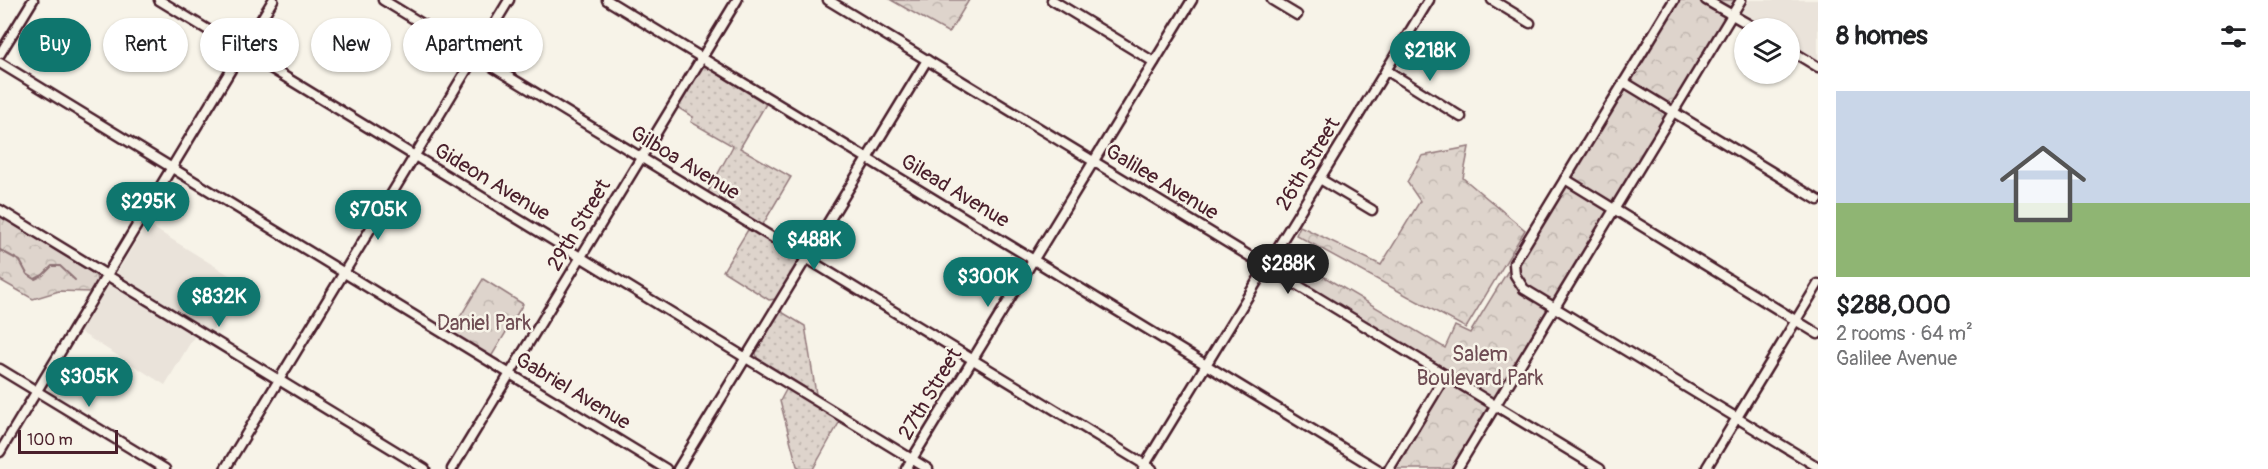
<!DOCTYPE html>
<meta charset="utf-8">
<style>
body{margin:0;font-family:Pangolin,sans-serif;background:#f6f6f6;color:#202124;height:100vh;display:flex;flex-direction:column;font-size:22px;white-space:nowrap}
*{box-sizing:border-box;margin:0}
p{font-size:20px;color:#757577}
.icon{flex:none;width:33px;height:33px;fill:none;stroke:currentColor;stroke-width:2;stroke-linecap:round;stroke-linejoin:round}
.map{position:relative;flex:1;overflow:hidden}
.details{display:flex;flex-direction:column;background:#fff;width:450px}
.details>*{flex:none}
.banner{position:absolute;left:18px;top:18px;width:570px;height:54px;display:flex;gap:12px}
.fabs{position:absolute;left:1734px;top:18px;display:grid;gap:12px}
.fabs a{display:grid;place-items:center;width:66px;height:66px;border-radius:50%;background:#fff;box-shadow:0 2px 4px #0004;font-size:30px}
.scale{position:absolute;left:18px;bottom:15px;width:100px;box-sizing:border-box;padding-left:6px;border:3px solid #4a1f2b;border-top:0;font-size:16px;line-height:21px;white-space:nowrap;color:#4a1f2b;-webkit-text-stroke:4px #f7f3e8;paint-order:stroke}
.price{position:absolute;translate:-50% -51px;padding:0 14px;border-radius:21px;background:#0f766e;color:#fff;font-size:20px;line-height:39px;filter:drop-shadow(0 2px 3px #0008)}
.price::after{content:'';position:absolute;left:50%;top:36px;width:18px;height:14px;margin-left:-9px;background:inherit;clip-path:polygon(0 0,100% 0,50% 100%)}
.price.active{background:#222;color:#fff}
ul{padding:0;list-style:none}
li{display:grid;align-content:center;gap:12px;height:318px;padding:0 18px}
li span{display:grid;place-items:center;height:186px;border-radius:0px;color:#555}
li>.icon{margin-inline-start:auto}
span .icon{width:108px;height:108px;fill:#fffc;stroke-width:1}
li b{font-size:26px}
h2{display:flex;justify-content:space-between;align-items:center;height:72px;padding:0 18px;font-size:26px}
.tag{padding:0 21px;border-radius:27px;background:#fff;box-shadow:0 2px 4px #0004;font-size:21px;line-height:54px}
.tag.active{background:#0f766e;color:#fff}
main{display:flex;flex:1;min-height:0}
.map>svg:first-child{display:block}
</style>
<main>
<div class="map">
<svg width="1818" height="469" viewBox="0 0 1818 469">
<defs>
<pattern id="grass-dots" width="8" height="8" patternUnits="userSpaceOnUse" patternTransform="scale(1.5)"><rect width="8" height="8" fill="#ded4cc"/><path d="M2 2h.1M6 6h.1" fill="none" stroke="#c0b6af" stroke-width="1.8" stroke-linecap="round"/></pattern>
<pattern id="forest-crowns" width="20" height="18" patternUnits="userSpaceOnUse" patternTransform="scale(1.5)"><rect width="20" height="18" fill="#ded4cc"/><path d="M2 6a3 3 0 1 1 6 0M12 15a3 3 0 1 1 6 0" fill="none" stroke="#c0b6af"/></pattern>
</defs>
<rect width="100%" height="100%" fill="#f7f3e8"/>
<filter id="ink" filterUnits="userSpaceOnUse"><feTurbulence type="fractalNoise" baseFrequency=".0167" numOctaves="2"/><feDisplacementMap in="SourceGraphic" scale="12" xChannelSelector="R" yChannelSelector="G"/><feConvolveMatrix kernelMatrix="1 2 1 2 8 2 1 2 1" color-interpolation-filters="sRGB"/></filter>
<g filter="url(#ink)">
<g fill="#eae3da">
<polygon points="1749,0 1818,0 1818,60 1790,42 1790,28 1768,28 1742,12"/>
<polygon points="147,224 242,283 212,331 201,325 165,385 80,332"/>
</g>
<g fill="url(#grass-dots)" stroke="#947a7c" stroke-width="1.5">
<polygon points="705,66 766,104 740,148 791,177 762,226 708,192 733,146 691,122 693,117 677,107 700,69"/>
<polygon points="749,228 798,257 798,263 776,299 769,300 723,271"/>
<polygon points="780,311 805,326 816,394 757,358 756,353"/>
<polygon points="787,388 840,421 813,469 802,469 797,466 780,401"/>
</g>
<g fill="url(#forest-crowns)" stroke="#947a7c" stroke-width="1.5">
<polygon points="891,0 969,0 949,33"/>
<polygon points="1673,0 1741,0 1457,469 1389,469 1446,376 1266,266 1277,249 1445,348 1455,326 1470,333"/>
<polygon points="1469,147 1463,178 1525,230 1466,328 1296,235 1300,226 1381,265 1420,201 1407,182 1422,156"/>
<polygon points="0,216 96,275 97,281 91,292 59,291 33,299 0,280"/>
<polygon points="483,279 523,304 491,357 451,332"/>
</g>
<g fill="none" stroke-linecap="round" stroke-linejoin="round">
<polyline stroke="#8e7275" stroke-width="2" points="0,250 20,261 27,274 35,279 43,275 52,266 60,266 75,280"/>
<g stroke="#4a1f2b" stroke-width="13">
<g id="minor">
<polyline points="159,0 928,469"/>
<polyline points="383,0 1152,469"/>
<polyline points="607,0 1377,469"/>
<polyline points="828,0 1600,469"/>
<polyline points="1052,0 1154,62"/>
<polyline points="1272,0 1297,15"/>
<polyline points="1492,0 1530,23"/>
<polyline points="1674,0 1514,263 1515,275 1524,289 1818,467"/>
<polyline points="1706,0 1755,28"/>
<polyline points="1790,50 1818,67"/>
<polyline points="0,54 33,0"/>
<polyline points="0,63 666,469"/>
<polyline points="1386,70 1461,117"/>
<polyline points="1624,82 1818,200"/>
<polyline points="1320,179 1372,210"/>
<polyline points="1565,179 1818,334"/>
<polyline points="0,210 425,469"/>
<polyline points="0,369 165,469"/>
<polyline points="0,452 273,0"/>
<polyline points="1707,467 1818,284"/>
<polyline points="1143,468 1429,0"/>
<polyline points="225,469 509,0"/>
<polyline points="452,469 737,0"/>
<polyline points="678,469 927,60"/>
<polyline points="906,469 1192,0"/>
<polyline points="1389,469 1446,375"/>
<polyline points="1457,469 1741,0"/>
</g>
</g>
<use href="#minor" stroke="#f7f3e8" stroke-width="8"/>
</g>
</g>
<g text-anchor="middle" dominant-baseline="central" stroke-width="5" stroke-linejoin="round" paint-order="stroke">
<g font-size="21" fill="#4a1f2b" stroke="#f7f3e8">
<text transform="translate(685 163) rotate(31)">Gilboa Avenue</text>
<text transform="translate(1308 164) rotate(-59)">26th Street</text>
<text transform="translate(492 182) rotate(31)">Gideon Avenue</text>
<text transform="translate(1162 182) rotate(31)">Galilee Avenue</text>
<text transform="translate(955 191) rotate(31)">Gilead Avenue</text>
<text transform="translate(579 225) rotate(-59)">29th Street</text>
<text transform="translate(573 391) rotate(31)">Gabriel Avenue</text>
<text transform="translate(930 394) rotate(-59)">27th Street</text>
</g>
<g font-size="21" fill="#6f4c53" stroke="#f7f3e8">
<text x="484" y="323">Daniel Park</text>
<text x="1480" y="354">Salem<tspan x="1480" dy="24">Boulevard Park</tspan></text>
</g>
</g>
</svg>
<div class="fabs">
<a><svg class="icon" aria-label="layers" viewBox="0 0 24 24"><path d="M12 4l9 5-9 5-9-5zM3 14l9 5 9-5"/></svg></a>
</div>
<div class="scale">100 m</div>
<b class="price" style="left:1430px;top:82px">$218K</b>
<b class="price" style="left:148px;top:233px">$295K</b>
<b class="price" style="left:378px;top:241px">$705K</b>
<b class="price" style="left:814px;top:271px">$488K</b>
<b class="price active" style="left:1288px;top:295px">$288K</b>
<b class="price" style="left:988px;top:308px">$300K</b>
<b class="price" style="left:219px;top:328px">$832K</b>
<b class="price" style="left:89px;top:408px">$305K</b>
<div class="banner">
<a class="tag active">Buy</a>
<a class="tag">Rent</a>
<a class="tag">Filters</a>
<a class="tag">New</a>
<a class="tag">Apartment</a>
</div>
</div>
<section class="details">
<h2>8 homes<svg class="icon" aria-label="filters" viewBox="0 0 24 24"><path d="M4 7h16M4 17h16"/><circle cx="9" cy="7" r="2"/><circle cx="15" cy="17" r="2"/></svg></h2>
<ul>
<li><span style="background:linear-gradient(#c9d6e8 60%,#8fb573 0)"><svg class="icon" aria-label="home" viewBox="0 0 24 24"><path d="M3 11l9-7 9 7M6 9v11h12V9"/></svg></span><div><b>$288,000</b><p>2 rooms · 64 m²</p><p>Galilee Avenue</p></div></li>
</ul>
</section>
</main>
